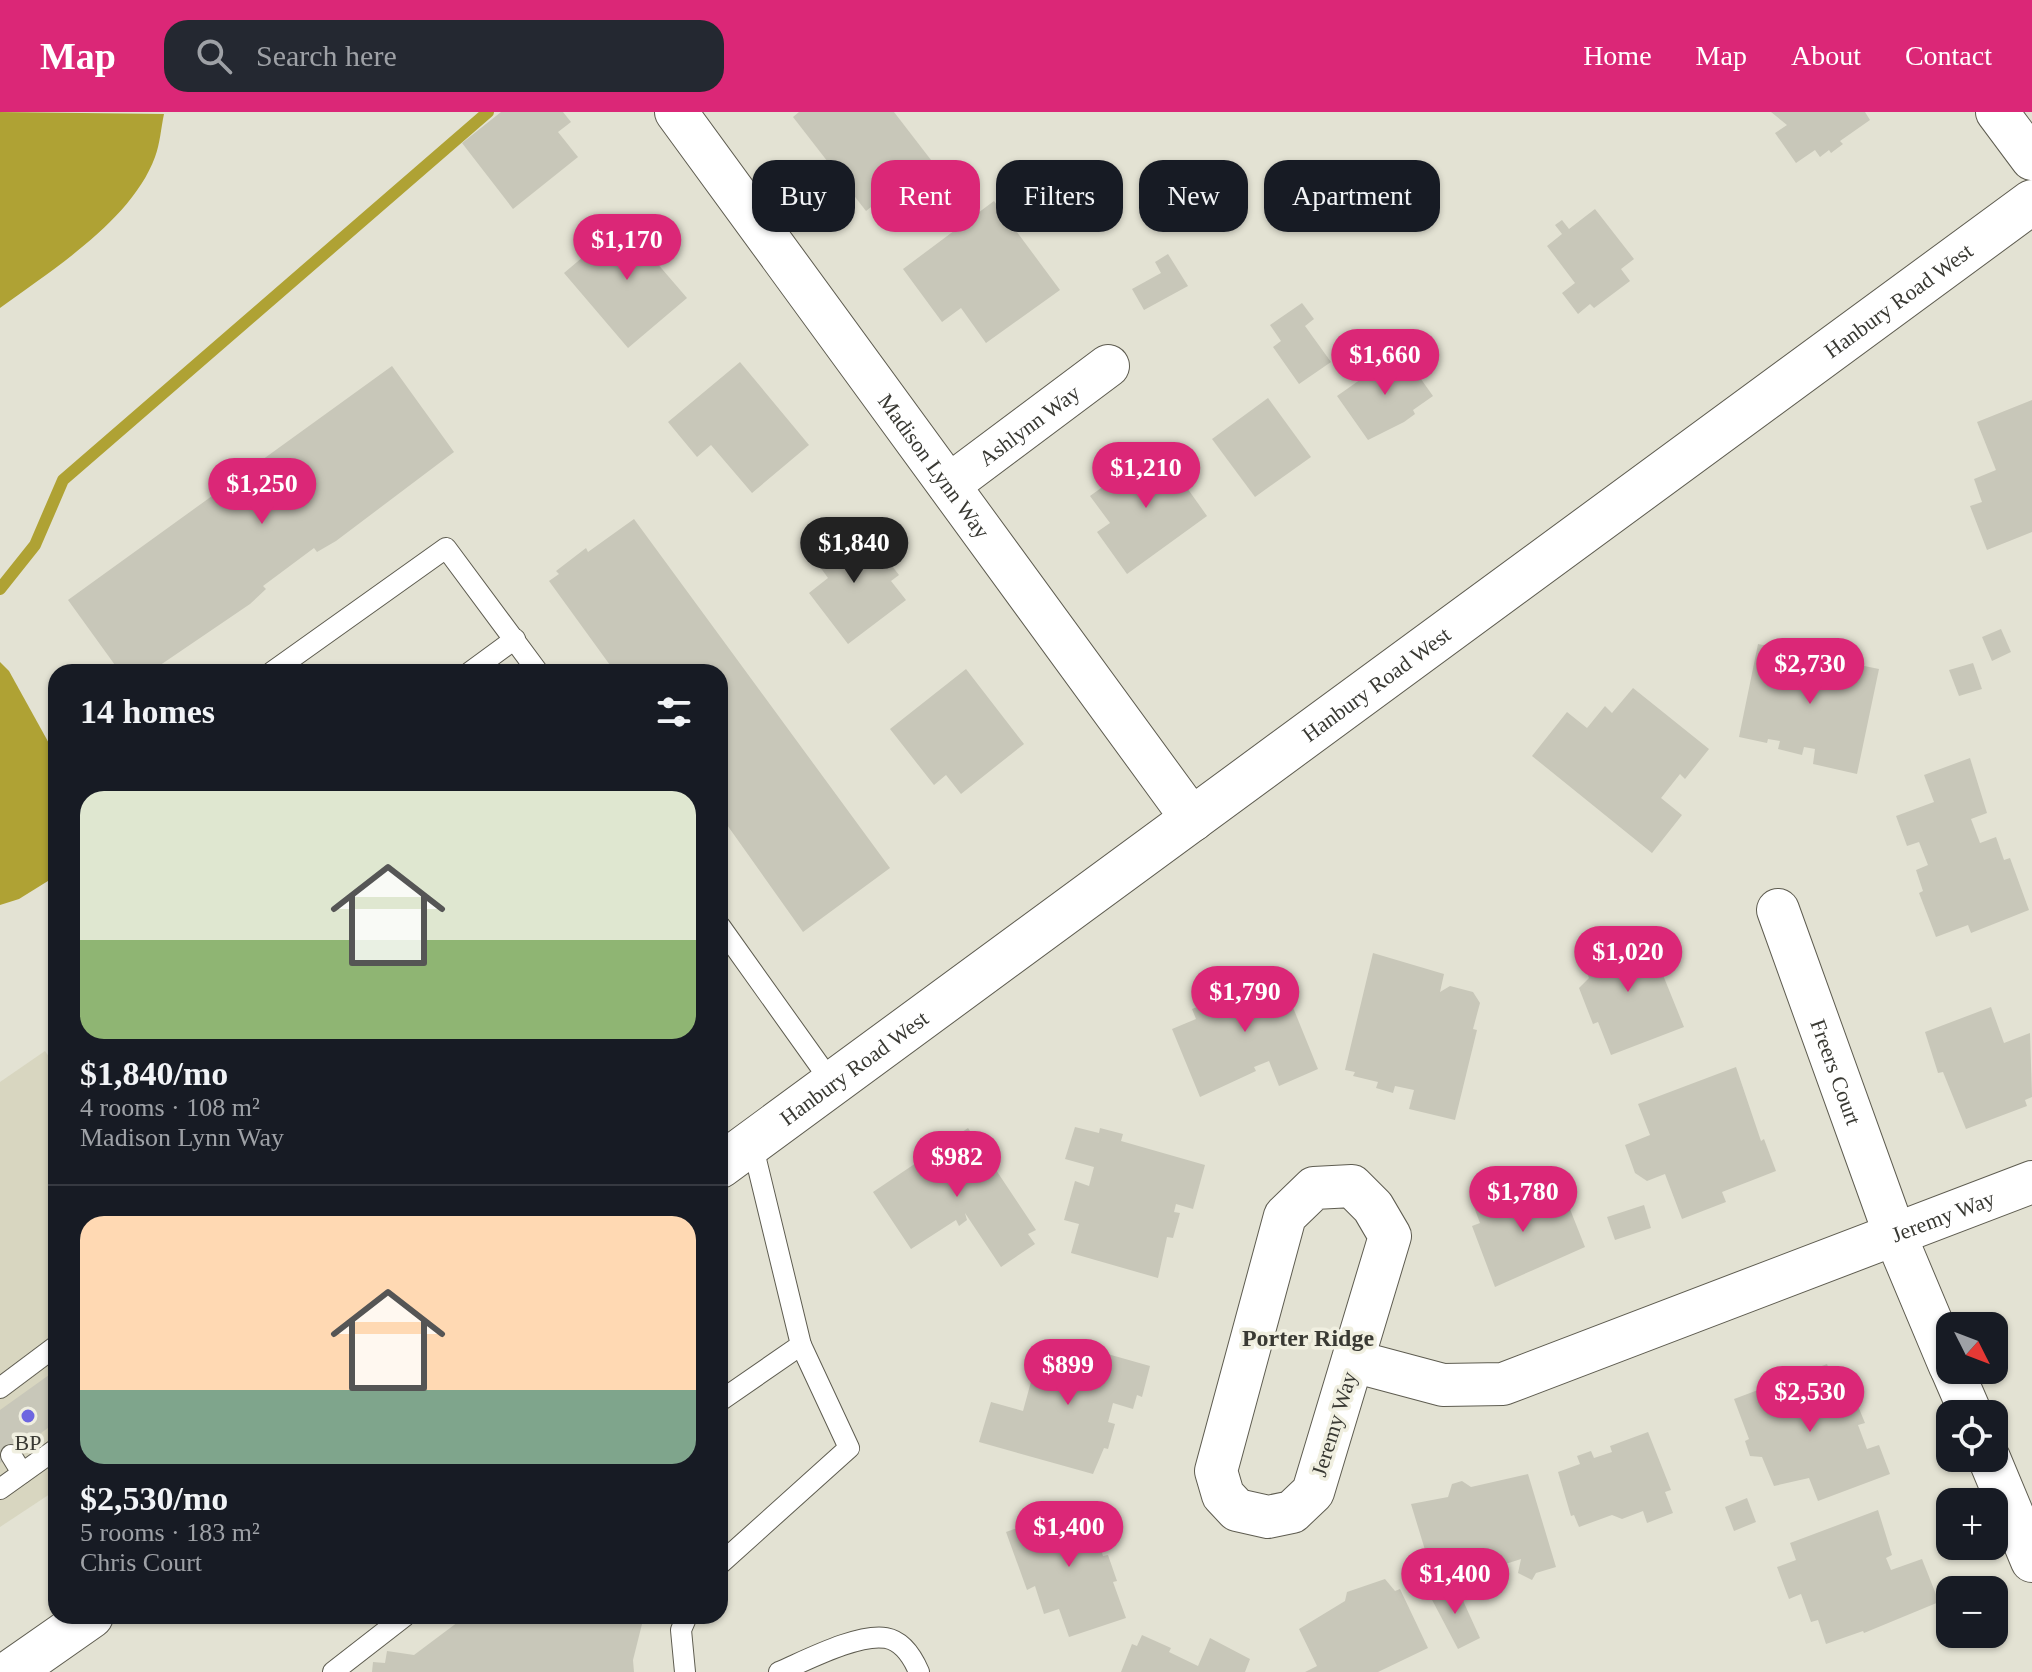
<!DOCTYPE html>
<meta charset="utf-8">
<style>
body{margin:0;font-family:Georgia,serif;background:#242831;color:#f1f3f6;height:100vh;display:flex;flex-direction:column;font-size:30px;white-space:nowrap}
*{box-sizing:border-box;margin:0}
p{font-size:26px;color:#9ea1a6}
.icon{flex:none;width:44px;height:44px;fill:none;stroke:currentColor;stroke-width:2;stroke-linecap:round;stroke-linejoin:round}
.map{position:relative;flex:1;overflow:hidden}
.panel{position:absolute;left:48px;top:552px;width:680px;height:960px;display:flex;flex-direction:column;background:#171b24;border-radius:24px;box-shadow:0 2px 6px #0004}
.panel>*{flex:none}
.top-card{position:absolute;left:752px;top:48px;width:760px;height:72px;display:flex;gap:16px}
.needle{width:52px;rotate:132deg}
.buttons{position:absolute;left:1936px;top:1200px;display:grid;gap:16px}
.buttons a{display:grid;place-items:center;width:72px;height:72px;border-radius:16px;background:#171b24;box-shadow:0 2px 6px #0004;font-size:40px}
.price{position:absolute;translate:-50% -68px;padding:0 18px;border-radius:28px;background:#db2777;color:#fff;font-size:26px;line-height:52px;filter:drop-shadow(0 2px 4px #0008)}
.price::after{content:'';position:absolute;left:50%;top:48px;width:24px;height:18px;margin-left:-12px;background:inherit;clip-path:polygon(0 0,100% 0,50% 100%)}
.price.selected{background:#222;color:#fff}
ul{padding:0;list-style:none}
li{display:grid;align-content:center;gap:16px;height:424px;padding:0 32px}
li+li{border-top:2px solid #363941}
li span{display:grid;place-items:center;height:248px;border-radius:24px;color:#555}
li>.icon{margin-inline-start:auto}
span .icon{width:144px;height:144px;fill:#fffc;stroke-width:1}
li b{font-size:34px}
h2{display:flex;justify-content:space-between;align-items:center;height:96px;padding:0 32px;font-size:34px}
.chip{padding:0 28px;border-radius:24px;background:#171b24;box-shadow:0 2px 6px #0004;font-size:28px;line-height:72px}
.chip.selected{background:#db2777;color:#fff}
header{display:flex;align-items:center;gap:48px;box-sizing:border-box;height:112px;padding:0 40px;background:#db2777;color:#fff}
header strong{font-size:38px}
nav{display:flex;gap:44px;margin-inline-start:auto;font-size:28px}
.search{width:560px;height:72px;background:#242831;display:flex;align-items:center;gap:20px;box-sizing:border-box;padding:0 28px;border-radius:24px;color:#9ea1a6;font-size:30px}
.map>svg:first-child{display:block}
</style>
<header>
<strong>Map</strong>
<div class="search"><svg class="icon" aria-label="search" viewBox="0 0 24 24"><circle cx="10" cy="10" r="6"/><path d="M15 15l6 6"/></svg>Search here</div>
<nav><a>Home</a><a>Map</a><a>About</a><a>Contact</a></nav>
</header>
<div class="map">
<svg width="2032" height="1560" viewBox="0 0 2032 1560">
<rect width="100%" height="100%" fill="#e3e2d3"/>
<polygon fill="#d8d6c0" points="45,939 56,955 56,1378 0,1415 0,970"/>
<g fill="#afa234">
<path d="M0,0L164,2C161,16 160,32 155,45C132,108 52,158 0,196Z"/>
<polygon points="0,550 9,559 56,644 56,764 19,787 0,793"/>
</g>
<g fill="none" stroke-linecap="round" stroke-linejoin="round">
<polyline stroke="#afa234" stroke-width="12" points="0,477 35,433 63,368 488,0"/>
</g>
<g fill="#c8c7b9">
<polygon points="501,0 563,0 571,10 558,20 578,45 513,97 462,31"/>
<polygon points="799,0 894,0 931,48 866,99 793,5"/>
<polygon points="1771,0 1865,0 1870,8 1840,29 1843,32 1831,41 1829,38 1820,45 1815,38 1796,51 1775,21 1787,13"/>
<polygon points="994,89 1060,178 986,231 961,196 942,210 903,157"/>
<polygon points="1595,97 1634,147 1621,157 1630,169 1594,196 1590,192 1578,202 1562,181 1575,171 1547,134 1562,122 1555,113 1562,108 1569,117"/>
<polygon points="634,102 661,133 650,143 687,186 628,236 564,161"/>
<polygon points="1168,142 1188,174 1144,198 1132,177 1161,161 1155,150"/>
<polygon points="1302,191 1314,207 1305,214 1331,250 1299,272 1273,235 1281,229 1270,213"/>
<polygon points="1401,239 1433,284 1413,298 1415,302 1404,310 1368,328 1337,284"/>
<polygon points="740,250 809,333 752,381 711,333 697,345 668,310"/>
<polygon points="392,254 454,340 336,429 317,440 314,436 263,474 266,477 250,492 150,560 120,560 68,488"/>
<polygon points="1268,286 1311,345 1255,385 1212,327"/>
<polygon points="2032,288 2032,420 1987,438 1970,394 1982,390 1974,367 1996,358 1977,310"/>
<polygon points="1158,335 1207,404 1127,462 1097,420 1110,411 1090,384"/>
<polygon points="634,407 890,756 803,820 720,703 720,560 615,560 549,469 559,462 556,459 586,436 588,440"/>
<polygon points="845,413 865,440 875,432 899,463 891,469 906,488 848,532 809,481 828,466 810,441"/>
<polygon points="2001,517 2011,540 1992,549 1982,525"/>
<polygon points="1758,532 1879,557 1857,662 1813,652 1815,637 1804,635 1802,643 1778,637 1780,629 1768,627 1767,631 1739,625"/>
<polygon points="1973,551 1982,577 1959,584 1949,558"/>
<polygon points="966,557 1024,632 961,682 946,663 934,673 890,617"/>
<polygon points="1633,576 1709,637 1685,667 1680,662 1661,686 1682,703 1652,741 1532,644 1567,600 1587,616 1605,594 1612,601"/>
<polygon points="1970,646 1987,701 1971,707 1980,731 1996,725 2004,748 2010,746 2029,798 1971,821 1968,813 1936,825 1919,781 1923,779 1916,758 1928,753 1919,730 1907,734 1896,704 1934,690 1924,663"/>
<polygon points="1646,821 1684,915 1611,943 1598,910 1593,912 1579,876 1589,866 1581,845 1591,841 1589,837 1604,832 1605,835"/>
<polygon points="1373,841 1444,862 1440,880 1450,874 1473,880 1480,891 1473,917 1477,918 1455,1008 1409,997 1414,978 1395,974 1393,981 1376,976 1378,970 1353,964 1355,960 1345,958"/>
<polygon points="1268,856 1279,861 1318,957 1279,974 1269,949 1254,955 1256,959 1200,985 1172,917 1196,907 1192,897 1215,888 1210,875 1238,865 1241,872 1243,867"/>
<polygon points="1991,895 2004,931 2030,921 2032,985 2025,988 2027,994 1966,1017 1943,960 1938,961 1925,920"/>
<polygon points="1736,955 1761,1029 1764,1027 1776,1059 1722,1080 1726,1090 1682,1107 1665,1062 1647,1069 1635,1061 1625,1033 1650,1023 1638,992"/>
<polygon points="1075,1015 1099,1021 1100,1016 1123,1022 1121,1029 1205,1053 1193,1097 1176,1092 1174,1100 1180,1101 1173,1126 1167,1125 1158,1166 1071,1141 1079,1112 1064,1108 1075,1069 1089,1074 1094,1055 1065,1047"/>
<polygon points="968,1016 1036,1118 1028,1122 1035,1132 1001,1155 965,1101 967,1108 959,1114 956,1108 911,1137 873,1080"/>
<polygon points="1499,1077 1504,1091 1521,1084 1534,1093 1564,1082 1585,1135 1495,1175 1472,1114 1480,1111 1471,1087"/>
<polygon points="1644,1093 1651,1116 1615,1128 1607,1105"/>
<polygon points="1058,1228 1150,1254 1142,1285 1137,1283 1133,1297 1113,1291 1108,1310 1115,1312 1108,1337 1104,1336 1093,1362 979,1330 991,1290 1023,1299 1032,1266 1039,1268 1036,1261 1043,1235 1052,1229 1058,1231"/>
<polygon points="1827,1252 1836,1276 1843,1273 1848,1284 1853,1282 1865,1311 1858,1313 1867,1337 1879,1333 1890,1362 1818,1389 1809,1366 1774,1374 1762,1345 1750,1344 1745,1329 1749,1327 1734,1287"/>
<polygon points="56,1258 56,1310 0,1351 0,1298"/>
<polygon points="1648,1320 1671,1378 1665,1380 1673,1401 1647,1411 1643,1399 1622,1407 1612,1403 1579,1415 1574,1403 1571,1404 1558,1360 1580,1352 1577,1344 1591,1339 1594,1346 1612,1340 1610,1334"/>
<polygon points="1528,1362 1556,1455 1536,1461 1532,1468 1518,1461 1521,1447 1490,1457 1487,1447 1468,1453 1464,1441 1429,1451 1411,1392 1448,1385 1452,1372 1462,1369 1471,1375"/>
<polygon points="1747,1386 1756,1410 1734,1419 1725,1395"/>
<polygon points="1089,1391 1099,1419 1095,1420 1103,1444 1108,1443 1117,1469 1113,1470 1126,1506 1069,1525 1059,1497 1044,1502 1035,1474 1027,1478 1006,1420"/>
<polygon points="1878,1398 1892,1443 1886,1446 1891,1458 1922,1447 1939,1490 1864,1521 1863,1519 1826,1532 1818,1508 1811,1510 1801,1482 1789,1487 1777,1455 1796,1448 1790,1431"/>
<polygon points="1385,1467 1395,1479 1400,1477 1428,1536 1378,1560 1305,1560 1317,1554 1299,1517 1345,1489 1347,1480"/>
<polygon points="1455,1471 1480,1526 1458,1537 1430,1484"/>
<polygon points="466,1504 644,1504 633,1548 634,1560 372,1560 373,1550 385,1551 387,1539 414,1543"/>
<polygon points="1142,1523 1171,1536 1169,1540 1198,1554 1210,1526 1250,1547 1245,1560 1121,1560 1132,1532 1137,1534"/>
</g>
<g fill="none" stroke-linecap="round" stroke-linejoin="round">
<g stroke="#5e5c50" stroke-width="22">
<g id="service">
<polyline points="272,560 446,436 538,560"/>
<polyline points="470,560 515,527"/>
<polyline points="720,814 832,971"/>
<polyline points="0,1276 56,1234"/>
<polyline points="720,1289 801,1233 752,1031"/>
<polyline points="11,1343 22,1361"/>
<polyline points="0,1377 56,1337"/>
<polyline points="720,1452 849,1336 801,1233"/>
<polyline points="333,1560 405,1504"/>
<polyline points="685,1560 681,1518 687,1504"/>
<path d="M779,1560C805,1549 858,1521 886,1526C903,1529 913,1546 919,1560"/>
</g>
</g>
<g stroke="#5e5c50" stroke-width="44">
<g id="minor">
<path id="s1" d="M676,0L1193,708"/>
<polyline points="1997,0 2032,47"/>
<path id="s2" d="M949,373L1108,254"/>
<path id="s3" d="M1778,798L1895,1123L1950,1254"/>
<polygon points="1352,1074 1373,1095 1390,1124 1313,1380 1292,1400 1268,1405 1237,1398 1223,1383 1216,1359 1285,1104 1314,1076"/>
<path id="s4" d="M1353,1249L1443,1273L1503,1272L2032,1070"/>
<polyline points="1952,1258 1971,1302"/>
<polyline points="1989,1346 2032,1449"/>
</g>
</g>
<g stroke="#5e5c50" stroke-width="46">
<g id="secondary">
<path id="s5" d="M720,1054L2032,90"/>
<polyline points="11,1560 91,1504"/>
</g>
</g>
<use href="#service" stroke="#fff" stroke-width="20"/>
<use href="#minor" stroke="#fff" stroke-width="42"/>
<use href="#secondary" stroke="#fff" stroke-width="44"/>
</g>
<circle fill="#6e66e0" stroke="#f0efe0" stroke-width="3" cx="28" cy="1304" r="8"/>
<g text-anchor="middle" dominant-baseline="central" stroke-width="7" stroke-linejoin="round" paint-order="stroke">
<g font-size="22" fill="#393933" stroke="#f0efe0">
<text stroke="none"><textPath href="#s5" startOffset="1462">Hanbury Road West</textPath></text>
<text stroke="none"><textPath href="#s2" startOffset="100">Ashlynn Way</textPath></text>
<text stroke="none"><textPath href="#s1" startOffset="438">Madison Lynn Way</textPath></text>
<text stroke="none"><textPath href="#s5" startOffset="814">Hanbury Road West</textPath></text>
<text stroke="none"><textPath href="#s5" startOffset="166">Hanbury Road West</textPath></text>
<text stroke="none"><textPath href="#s3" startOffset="172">Freers Court</textPath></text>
<text stroke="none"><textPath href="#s4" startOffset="624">Jeremy Way</textPath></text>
<text transform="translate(1334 1312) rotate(-73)">Jeremy Way</text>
</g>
<g font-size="22" fill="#393933" stroke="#f0efe0">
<text x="28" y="1330">BP</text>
</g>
<g font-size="24" font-weight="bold" fill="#393933" stroke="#f0efe0">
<text x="1308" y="1226">Porter Ridge</text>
</g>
</g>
</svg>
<div class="buttons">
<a><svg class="needle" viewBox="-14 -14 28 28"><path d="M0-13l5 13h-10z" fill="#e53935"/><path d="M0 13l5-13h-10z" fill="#9ea1a6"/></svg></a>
<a><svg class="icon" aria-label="locate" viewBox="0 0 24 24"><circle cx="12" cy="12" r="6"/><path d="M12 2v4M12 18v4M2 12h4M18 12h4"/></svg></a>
<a>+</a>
<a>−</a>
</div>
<b class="price" style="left:627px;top:170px">$1,170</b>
<b class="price" style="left:1385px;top:285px">$1,660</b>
<b class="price" style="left:1146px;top:398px">$1,210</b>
<b class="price" style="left:262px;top:414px">$1,250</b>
<b class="price selected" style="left:854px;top:473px">$1,840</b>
<b class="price" style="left:1810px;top:594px">$2,730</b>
<b class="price" style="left:1628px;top:882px">$1,020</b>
<b class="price" style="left:1245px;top:922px">$1,790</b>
<b class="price" style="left:957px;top:1087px">$982</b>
<b class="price" style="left:1523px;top:1122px">$1,780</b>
<b class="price" style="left:1068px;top:1295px">$899</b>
<b class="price" style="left:1810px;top:1322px">$2,530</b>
<b class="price" style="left:1069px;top:1457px">$1,400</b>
<b class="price" style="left:1455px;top:1504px">$1,400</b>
<div class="top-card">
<a class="chip">Buy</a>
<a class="chip selected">Rent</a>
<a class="chip">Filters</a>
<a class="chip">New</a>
<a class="chip">Apartment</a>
</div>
<section class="panel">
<h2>14 homes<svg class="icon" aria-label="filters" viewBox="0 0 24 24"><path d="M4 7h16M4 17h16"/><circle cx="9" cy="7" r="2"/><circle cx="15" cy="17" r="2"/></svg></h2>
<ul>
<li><span style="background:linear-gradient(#dfe7d0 60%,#8fb573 0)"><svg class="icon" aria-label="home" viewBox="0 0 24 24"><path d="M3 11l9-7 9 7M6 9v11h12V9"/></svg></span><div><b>$1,840/mo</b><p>4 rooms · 108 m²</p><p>Madison Lynn Way</p></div></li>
<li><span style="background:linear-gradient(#ffd9b3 70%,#7fa58c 0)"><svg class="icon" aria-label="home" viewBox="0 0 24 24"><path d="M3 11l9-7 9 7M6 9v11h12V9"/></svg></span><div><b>$2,530/mo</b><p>5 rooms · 183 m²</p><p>Chris Court</p></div></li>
</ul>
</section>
</div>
